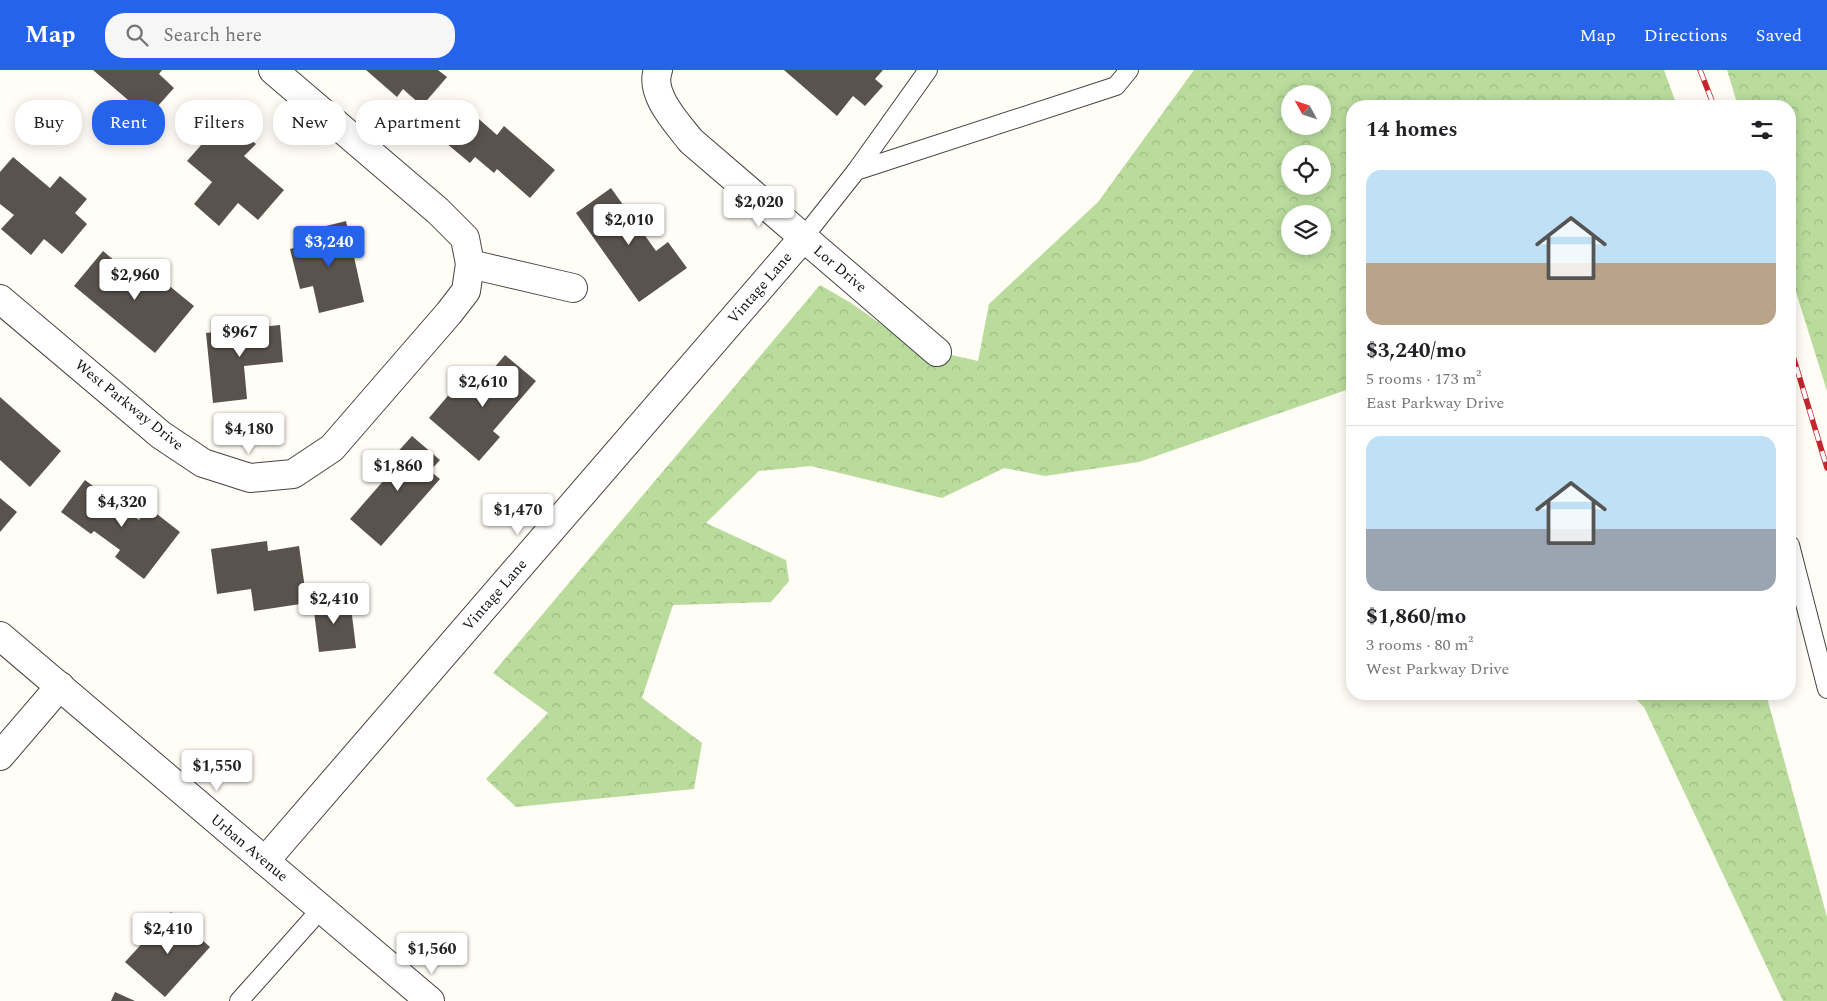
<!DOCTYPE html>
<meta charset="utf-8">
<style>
body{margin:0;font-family:Spectral,serif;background:#f6f6f6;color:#202124;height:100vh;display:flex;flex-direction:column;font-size:19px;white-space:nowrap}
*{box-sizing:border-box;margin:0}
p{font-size:16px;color:#757577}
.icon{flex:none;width:28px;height:28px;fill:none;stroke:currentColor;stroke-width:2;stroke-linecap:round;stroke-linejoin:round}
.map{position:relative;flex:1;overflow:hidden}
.sheet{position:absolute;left:1346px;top:30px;width:450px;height:600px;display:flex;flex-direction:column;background:#fff;border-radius:20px;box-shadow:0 2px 12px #0003}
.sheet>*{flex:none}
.hud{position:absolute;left:15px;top:30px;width:475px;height:45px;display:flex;gap:10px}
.needle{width:32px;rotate:310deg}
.buttons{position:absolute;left:1281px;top:15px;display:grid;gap:10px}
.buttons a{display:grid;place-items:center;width:50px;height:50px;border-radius:50%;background:#fff;box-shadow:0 2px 12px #0003;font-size:25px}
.price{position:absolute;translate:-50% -42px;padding:0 11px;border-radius:5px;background:#fff;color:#222;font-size:16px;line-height:32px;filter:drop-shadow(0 1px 2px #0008)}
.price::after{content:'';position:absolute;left:50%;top:30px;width:15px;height:11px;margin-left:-8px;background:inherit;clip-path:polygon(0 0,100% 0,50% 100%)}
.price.active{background:#2563eb;color:#fff}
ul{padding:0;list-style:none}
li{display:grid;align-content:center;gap:10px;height:265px;padding:0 20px}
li+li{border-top:1px solid #e0e0e0}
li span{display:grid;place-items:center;height:155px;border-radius:15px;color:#555}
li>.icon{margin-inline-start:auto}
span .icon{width:90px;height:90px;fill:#fffc;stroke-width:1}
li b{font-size:21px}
h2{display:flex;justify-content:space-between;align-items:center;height:60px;padding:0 20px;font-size:21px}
.pill{padding:0 18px;border-radius:20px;background:#fff;box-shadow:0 2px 12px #0003;font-size:18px;line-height:45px}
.pill.active{background:#2563eb;color:#fff}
header{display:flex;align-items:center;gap:30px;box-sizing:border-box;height:70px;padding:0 25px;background:#2563eb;color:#fff}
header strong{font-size:24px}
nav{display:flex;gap:28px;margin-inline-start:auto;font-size:18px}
.search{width:350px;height:45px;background:#f6f6f6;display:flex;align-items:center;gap:12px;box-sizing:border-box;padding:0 18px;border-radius:20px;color:#757577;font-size:19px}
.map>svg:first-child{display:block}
</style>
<header>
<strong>Map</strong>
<div class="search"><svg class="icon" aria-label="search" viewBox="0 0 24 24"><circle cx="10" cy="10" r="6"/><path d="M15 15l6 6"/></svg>Search here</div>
<nav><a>Map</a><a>Directions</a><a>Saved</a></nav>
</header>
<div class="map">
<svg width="1827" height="931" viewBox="0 0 1827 931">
<defs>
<pattern id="forest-crowns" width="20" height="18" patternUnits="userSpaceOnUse" patternTransform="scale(1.25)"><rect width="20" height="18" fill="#b9dc9c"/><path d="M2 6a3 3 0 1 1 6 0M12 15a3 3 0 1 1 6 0" fill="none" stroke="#9ebc85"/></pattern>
</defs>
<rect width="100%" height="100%" fill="#fffdf5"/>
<g fill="url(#forest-crowns)" fill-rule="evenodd">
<path d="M1194,0H1664L1677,36H1352V318L1139,392L1045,406L1004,398L942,428L811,396L759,401L706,453L786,490L789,511L771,532L673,535L642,628L702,673L694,719L516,737L486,709L548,643L493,603L820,215L851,233L912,276L978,291L989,234L1098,132ZM1290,24H1322V56H1290ZM1290,84H1322V116H1290ZM1290,144H1322V176H1290Z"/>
<polygon points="1727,0 1827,0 1827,321 1790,203 1790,36 1738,36"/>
<polygon points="1631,624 1766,624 1827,847 1827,931 1783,931 1644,637"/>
</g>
<g fill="#5a524d">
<polygon points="93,0 162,0 159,4 174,18 148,47"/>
<polygon points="366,0 438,0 447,7 422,36 403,19 397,27"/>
<polygon points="784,0 883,0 875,9 883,16 865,36 853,26 837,46"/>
<polygon points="472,43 497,65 504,56 555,100 530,128 497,99 494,103 475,87 470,93 446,73"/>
<polygon points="225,48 256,74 244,86 284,120 258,150 238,133 219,156 194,134 212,112 187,91"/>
<polygon points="13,87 50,118 60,106 87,129 75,143 87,154 62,184 44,169 31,185 1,159 14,145 0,134 0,102"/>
<polygon points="611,118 656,181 668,172 687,198 639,232 576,143"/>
<polygon points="346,151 364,232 319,243 313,216 300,219 290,179 309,174 306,161"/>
<polygon points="103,181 146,217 156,205 194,236 155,283 74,216"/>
<polygon points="280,255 283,292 244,296 247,329 213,333 206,263"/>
<polygon points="505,285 536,311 493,361 500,367 479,391 429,348 458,314 471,325"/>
<polygon points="0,327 61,381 30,417 0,390"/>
<polygon points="412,366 440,390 430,401 440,409 381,476 350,449 392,401 385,396"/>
<polygon points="85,410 139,450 148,437 180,462 144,509 115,487 120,480 94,461 91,464 61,442"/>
<polygon points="0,428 17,442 0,462"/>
<polygon points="267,471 268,481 299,476 307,533 254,541 251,519 217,524 211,479"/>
<polygon points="350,529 356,578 319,582 313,533"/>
<polygon points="171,842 210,877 165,927 125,892"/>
<polygon points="115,922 135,931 111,931"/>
</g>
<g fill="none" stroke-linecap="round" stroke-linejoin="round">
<g stroke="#444" stroke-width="20">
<g id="lane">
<polyline points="856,101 928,0"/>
<polyline points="803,168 856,101 1116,16 1129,0"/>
<polyline points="1790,475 1827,619"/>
<polyline points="239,931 321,839"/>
</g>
</g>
<g stroke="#444" stroke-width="30">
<g id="street">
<polyline points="273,0 438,141 465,168 470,194 573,218"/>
<path d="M658,0C649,24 677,53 691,71L937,282"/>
<polyline points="0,229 161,365 203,393 250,408 293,404 332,378 449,243 466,221 470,194"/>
<polyline points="0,566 430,931"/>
<polyline points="0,686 60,616"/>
<polyline points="265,791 803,168"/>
</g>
</g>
<use href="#lane" stroke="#fff" stroke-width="18"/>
<use href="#street" stroke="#fff" stroke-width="28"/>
<g stroke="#c4262e" stroke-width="5.5">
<g id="rail">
<polyline points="1700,0 1714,36"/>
<polyline points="1790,276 1827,398"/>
</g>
</g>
<use href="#rail" stroke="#fff" stroke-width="4" stroke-dasharray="11" stroke-linecap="butt"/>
</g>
<g text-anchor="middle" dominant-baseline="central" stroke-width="5" stroke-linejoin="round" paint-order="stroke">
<g font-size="15" fill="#111" stroke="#fff">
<text transform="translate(840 199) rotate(40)">Lor Drive</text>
<text transform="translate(760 218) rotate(-49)">Vintage Lane</text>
<text transform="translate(129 335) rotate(39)">West Parkway Drive</text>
<text transform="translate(495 525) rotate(-49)">Vintage Lane</text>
<text transform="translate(249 778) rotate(40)">Urban Avenue</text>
</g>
</g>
</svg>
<div class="buttons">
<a><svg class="needle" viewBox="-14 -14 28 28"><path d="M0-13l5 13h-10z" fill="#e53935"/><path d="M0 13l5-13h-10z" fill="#757577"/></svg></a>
<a><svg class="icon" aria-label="locate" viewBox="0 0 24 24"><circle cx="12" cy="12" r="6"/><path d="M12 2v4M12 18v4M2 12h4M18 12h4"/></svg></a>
<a><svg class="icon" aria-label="layers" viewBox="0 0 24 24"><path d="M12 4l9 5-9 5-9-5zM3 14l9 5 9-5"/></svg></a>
</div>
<b class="price" style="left:759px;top:158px">$2,020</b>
<b class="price" style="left:629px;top:176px">$2,010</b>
<b class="price active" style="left:329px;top:198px">$3,240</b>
<b class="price" style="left:135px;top:231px">$2,960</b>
<b class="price" style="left:240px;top:288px">$967</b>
<b class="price" style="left:483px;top:338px">$2,610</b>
<b class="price" style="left:249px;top:385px">$4,180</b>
<b class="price" style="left:398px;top:422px">$1,860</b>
<b class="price" style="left:122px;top:458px">$4,320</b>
<b class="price" style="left:518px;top:466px">$1,470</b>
<b class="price" style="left:334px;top:555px">$2,410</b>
<b class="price" style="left:217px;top:722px">$1,550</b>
<b class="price" style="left:168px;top:885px">$2,410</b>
<b class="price" style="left:432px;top:905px">$1,560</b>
<div class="hud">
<a class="pill">Buy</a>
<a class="pill active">Rent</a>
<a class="pill">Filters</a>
<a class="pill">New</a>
<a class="pill">Apartment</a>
</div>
<section class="sheet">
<h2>14 homes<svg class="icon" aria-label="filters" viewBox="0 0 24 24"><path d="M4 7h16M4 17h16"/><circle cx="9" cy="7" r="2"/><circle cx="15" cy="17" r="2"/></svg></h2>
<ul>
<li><span style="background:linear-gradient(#bfe0f5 60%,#b9a48a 0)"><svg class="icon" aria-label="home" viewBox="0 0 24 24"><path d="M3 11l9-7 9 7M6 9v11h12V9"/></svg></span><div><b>$3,240/mo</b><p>5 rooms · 173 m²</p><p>East Parkway Drive</p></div></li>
<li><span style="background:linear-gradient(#bfe0f5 60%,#9aa5b1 0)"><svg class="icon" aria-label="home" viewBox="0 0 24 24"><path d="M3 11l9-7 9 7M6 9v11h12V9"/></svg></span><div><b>$1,860/mo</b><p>3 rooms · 80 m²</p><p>West Parkway Drive</p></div></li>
</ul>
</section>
</div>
